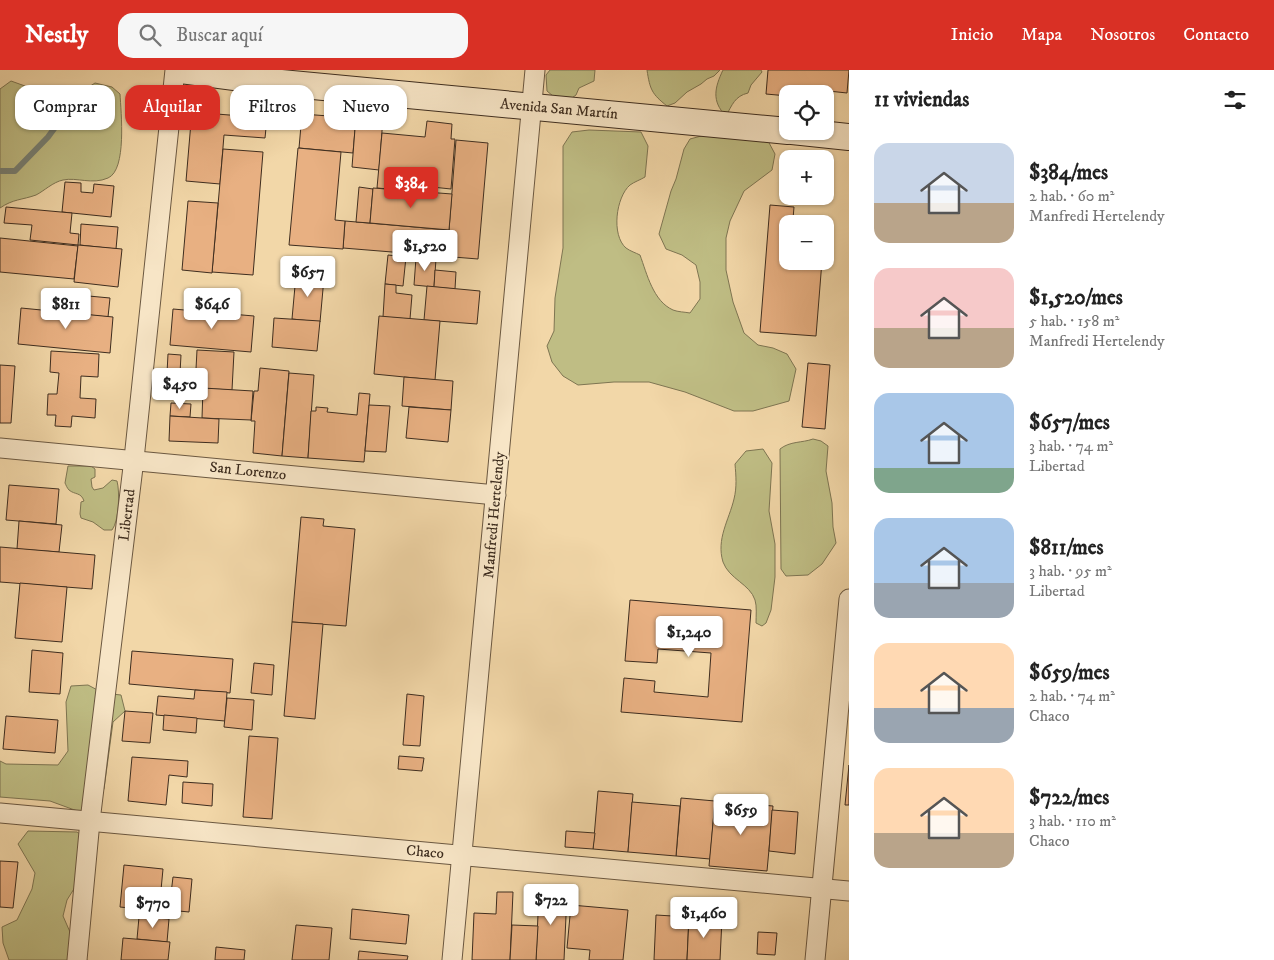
<!DOCTYPE html>
<html lang="es">
<meta charset="utf-8">
<style>
body{margin:0;font-family:"IM FELL DW Pica",serif;background:#f6f6f6;color:#222;height:100vh;display:flex;flex-direction:column;font-size:19px;white-space:nowrap}
*{box-sizing:border-box;margin:0}
p{font-size:16px;color:#767676}
.icon{flex:none;width:28px;height:28px;fill:none;stroke:currentColor;stroke-width:2;stroke-linecap:round;stroke-linejoin:round}
.map{position:relative;flex:1;overflow:hidden}
.side{display:flex;flex-direction:column;background:#fff;width:425px}
.side>*{flex:none}
.hud{position:absolute;left:15px;top:15px;width:475px;height:45px;display:flex;gap:10px}
.controls{position:absolute;left:779px;top:15px;display:grid;gap:10px}
.controls a{display:grid;place-items:center;width:55px;height:55px;border-radius:10px;background:#fff;box-shadow:0 1px 4px #0004;font-size:25px}
.price{position:absolute;translate:-50% -42px;padding:0 11px;border-radius:5px;background:#fff;color:#222;font-size:16px;line-height:32px;filter:drop-shadow(0 1px 2px #0008)}
.price::after{content:'';position:absolute;left:50%;top:30px;width:15px;height:11px;margin-left:-8px;background:inherit;clip-path:polygon(0 0,100% 0,50% 100%)}
.price.active{background:#d93025;color:#fff}
ul{padding:0;list-style:none}
li{display:flex;align-items:center;gap:15px;height:125px;padding:0 25px}
li span{display:grid;place-items:center;flex:none;width:140px;height:100px;border-radius:15px;color:#555}
li>.icon{margin-inline-start:auto}
span .icon{width:60px;height:60px;fill:#fffc;stroke-width:1}
li b{font-size:21px}
h2{display:flex;justify-content:space-between;align-items:center;height:60px;padding:0 25px;font-size:21px}
.pill{padding:0 18px;border-radius:15px;background:#fff;box-shadow:0 1px 4px #0004;font-size:18px;line-height:45px}
.pill.active{background:#d93025;color:#fff}
header{display:flex;align-items:center;gap:30px;box-sizing:border-box;height:70px;padding:0 25px;background:#d93025;color:#fff}
header strong{font-size:24px}
nav{display:flex;gap:28px;margin-inline-start:auto;font-size:18px}
.search{width:350px;height:45px;background:#f6f6f6;display:flex;align-items:center;gap:12px;box-sizing:border-box;padding:0 18px;border-radius:15px;color:#767676;font-size:19px}
main{display:flex;flex:1;min-height:0}
.map>svg:first-child{display:block}
</style>
<header>
<strong>Nestly</strong>
<div class="search"><svg class="icon" aria-label="search" viewBox="0 0 24 24"><circle cx="10" cy="10" r="6"/><path d="M15 15l6 6"/></svg>Buscar aquí</div>
<nav><a>Inicio</a><a>Mapa</a><a>Nosotros</a><a>Contacto</a></nav>
</header>
<main>
<div class="map">
<svg width="849" height="890" viewBox="0 0 849 890">
<rect width="100%" height="100%" fill="#f2d7a8"/>
<filter id="stains"><feTurbulence type="fractalNoise" baseFrequency=".004" numOctaves="4"/><feColorMatrix values="0 0 0 0 .2 0 0 0 0 .09 0 0 0 0 .02 0 0 0 .5 -.17"/></filter>
<radialGradient id="worn" r=".72"><stop offset=".6" stop-color="#630" stop-opacity="0"/><stop offset="1" stop-color="#630" stop-opacity=".3"/></radialGradient>
<g fill="#bfbd84" stroke="#7e7552">
<polygon points="550,0 595,0 594,11 579,18 576,25 569,30 553,26 547,21 546,5"/>
<path d="M647,0H720L714,6L707,9L701,14L687,22L675,33L667,36C652,24 650,20 647,0Z"/>
<path d="M723,0H761L762,2L751,15L748,23C735,26 732,35 726,46C711,31 715,17 723,0Z"/>
<path d="M11,11L25,16L37,27L48,30L81,22L95,13L112,17L120,24C121,42 127,100 108,108C92,115 77,107 63,110C53,112 44,121 36,125C22,130 13,129 0,138V19Z"/>
<path d="M589,60L641,62L648,76L645,107C640,110 634,112 630,115C616,127 611,165 626,178C630,181 636,183 640,185C647,204 653,231 673,240C678,242 685,242 690,243L700,229V212L696,195L682,185L666,179L659,164L671,121L676,109L684,79L690,69L716,62L767,69L775,84L772,100L744,121L730,151L726,168V200L733,232L744,263L758,275L773,278L787,284L796,299L789,331L753,341H734L685,322L649,312H614L578,315L563,306L552,292L547,276L554,261L555,228L563,178V76L572,62Z"/>
<path d="M813,369L821,371L828,376L826,401L832,433L833,457L836,473L822,494L808,505L786,506L781,499L780,379C790,371 802,373 813,369Z"/>
<path d="M763,379L772,393L769,441L775,474V507L771,540L766,553L762,556L756,553C756,546 757,536 755,530C750,514 729,509 723,492C716,469 729,450 734,429C737,417 736,406 735,394L746,381Z"/>
<path d="M68,396H91L95,399V407L91,409L92,417L94,420L103,418L112,410L117,411C120,422 119,451 112,460H104L93,452L81,448L80,444L81,432L84,431C81,422 75,425 69,420C67,418 66,415 65,413Z"/>
<polygon points="88,615 103,623 121,625 125,641 113,652 104,719 94,733 80,742 50,731 0,727 0,691 6,694 58,695 68,681 66,632 71,616"/>
<polygon points="28,761 77,762 90,771 96,788 91,804 77,814 67,830 63,846 70,862 81,874 87,890 9,890 3,873 2,857 17,850 32,819 35,803 18,774"/>
</g>
<g fill="none" stroke-linecap="round" stroke-linejoin="round">
<polyline stroke="#768075" stroke-width="6" points="0,101 15,101 48,67 78,26"/>
</g>
<g fill="#e8b082" stroke="#3e2d1f">
<polygon points="768,0 849,0 847,23 810,19 810,24 788,24 788,26 766,24"/>
<polygon points="204,43 267,48 265,68 224,65 220,114 186,111 191,52"/>
<polygon points="302,44 356,48 353,83 299,78"/>
<polygon points="356,46 383,48 379,100 352,97"/>
<polygon points="427,51 452,54 451,69 455,69 451,119 413,115 412,121 377,118 382,63 425,67"/>
<polygon points="456,70 488,73 478,189 343,178 345,151 449,160"/>
<polygon points="298,78 341,82 335,150 345,151 343,179 289,175"/>
<polygon points="223,79 263,82 253,205 212,202"/>
<polygon points="65,112 81,113 81,122 93,123 94,114 114,116 111,147 62,142"/>
<polygon points="359,117 373,119 370,153 356,152"/>
<polygon points="373,118 452,124 449,160 370,153"/>
<polygon points="188,131 218,133 212,203 182,200"/>
<polygon points="770,135 794,137 793,149 816,151 816,154 788,154 788,191 822,191 816,266 760,262"/>
<polygon points="6,137 72,143 70,163 79,164 78,175 30,170 32,155 4,153"/>
<polygon points="81,154 118,157 116,179 80,175"/>
<polygon points="0,168 78,176 74,209 0,202"/>
<polygon points="78,175 122,179 118,217 74,212"/>
<polygon points="388,185 406,187 403,216 385,214"/>
<polygon points="416,188 436,189 434,217 414,215"/>
<polygon points="435,200 456,202 455,219 434,217"/>
<polygon points="296,205 324,208 320,252 292,249"/>
<polygon points="385,214 396,215 396,223 412,225 410,249 383,247"/>
<polygon points="427,216 480,221 477,254 424,250"/>
<polygon points="78,225 110,228 108,247 77,244"/>
<polygon points="21,238 113,247 110,283 18,274"/>
<polygon points="173,239 254,246 251,282 170,275"/>
<polygon points="379,246 440,251 435,310 374,304"/>
<polygon points="274,248 320,251 317,281 272,277"/>
<polygon points="197,280 234,282 232,320 195,318"/>
<polygon points="51,281 99,284 98,307 81,306 80,328 96,329 95,348 72,346 71,357 55,356 56,345 47,345 48,324 57,324 59,303 50,302"/>
<polygon points="168,284 181,285 180,303 167,303"/>
<polygon points="808,293 830,295 825,359 802,357"/>
<polygon points="0,295 15,296 11,353 0,353"/>
<polygon points="260,298 289,301 282,386 253,383 255,351 251,351 254,321 258,321"/>
<polygon points="289,303 314,305 308,388 282,386"/>
<polygon points="404,307 453,311 451,340 402,336"/>
<polygon points="203,318 253,321 251,350 202,348"/>
<polygon points="359,323 370,324 364,392 308,388 311,341 316,341 316,337 328,338 327,342 357,345"/>
<polygon points="171,333 191,334 190,347 170,346"/>
<polygon points="369,335 390,336 386,382 365,381"/>
<polygon points="409,337 451,340 448,372 406,368"/>
<polygon points="170,346 219,349 218,373 169,371"/>
<polygon points="9,415 59,419 56,454 6,450"/>
<polygon points="301,447 324,449 323,456 355,459 346,556 292,552"/>
<polygon points="19,451 62,455 59,482 17,479"/>
<polygon points="0,477 95,485 92,519 0,512"/>
<polygon points="20,513 67,517 62,572 15,568"/>
<polygon points="630,530 751,540 742,652 621,642 624,608 655,611 654,622 708,627 711,583 658,579 657,593 625,591"/>
<polygon points="292,552 323,554 315,649 284,646"/>
<polygon points="32,580 63,583 60,624 29,622"/>
<polygon points="132,581 233,589 230,623 129,614"/>
<polygon points="254,593 274,595 272,625 251,623"/>
<polygon points="195,620 227,622 225,651 156,645 158,626 194,629"/>
<polygon points="407,624 424,626 420,676 403,675"/>
<polygon points="227,628 254,630 252,660 224,657"/>
<polygon points="125,641 153,643 150,673 122,671"/>
<polygon points="164,645 197,648 196,663 163,660"/>
<polygon points="6,646 58,650 55,683 3,679"/>
<polygon points="249,666 278,668 272,749 243,747"/>
<polygon points="399,686 424,688 422,701 398,699"/>
<polygon points="132,687 188,691 187,707 169,705 166,735 128,731"/>
<polygon points="849,695 849,735 845,735"/>
<polygon points="183,712 213,714 212,736 182,733"/>
<polygon points="598,721 633,724 628,782 593,779"/>
<polygon points="681,728 715,731 710,789 676,786"/>
<polygon points="715,731 773,736 767,801 709,796"/>
<polygon points="632,732 680,736 676,786 628,782"/>
<polygon points="772,740 798,742 795,784 769,781"/>
<polygon points="566,761 595,763 593,779 565,777"/>
<polygon points="0,791 18,792 13,838 0,837"/>
<polygon points="124,795 163,799 159,841 120,837"/>
<polygon points="173,807 192,809 189,842 169,840"/>
<polygon points="497,822 513,822 510,890 472,890 474,843 496,844"/>
<polygon points="539,822 567,824 564,890 536,890"/>
<polygon points="571,835 628,840 623,890 589,890 590,880 567,878"/>
<polygon points="352,839 409,845 406,874 350,869"/>
<polygon points="656,845 689,847 687,890 654,890"/>
<polygon points="139,847 169,849 167,872 137,869"/>
<polygon points="689,847 722,849 720,890 687,890"/>
<polygon points="296,855 332,858 329,890 292,890"/>
<polygon points="512,855 538,856 536,890 510,890"/>
<polygon points="758,862 777,863 775,885 757,884"/>
<polygon points="123,868 170,872 168,890 121,890"/>
<polygon points="216,877 245,880 244,890 215,890"/>
<polygon points="359,881 408,886 407,890 358,890"/>
</g>
<g fill="none" stroke-linecap="round" stroke-linejoin="round">
<g stroke="#6b5841" stroke-width="21">
<g id="minor">
<polyline points="0,378 496,425"/>
<polyline points="0,743 849,821"/>
<polyline points="77,890 90,751 134,389 175,0"/>
<polyline points="452,890 535,0"/>
<polyline points="815,890 849,529"/>
</g>
</g>
<g stroke="#3e2d1f" stroke-width="28">
<g id="secondary">
<polyline points="181,0 271,12 788,61"/>
<polyline points="792,61 849,67"/>
</g>
</g>
<use href="#minor" stroke="#f7e5c6" stroke-width="19"/>
<use href="#secondary" stroke="#f7e5c6" stroke-width="26"/>
</g>
<g text-anchor="middle" dominant-baseline="central" stroke-width="4.5" stroke-linejoin="round" paint-order="stroke">
<g font-size="15" fill="#3e2d1f" stroke="#f7e5c6">
<text transform="translate(559 39) rotate(5)">Avenida San Martín</text>
<text transform="translate(248 401) rotate(6)">San Lorenzo</text>
<text transform="translate(127 445) rotate(-83)">Libertad</text>
<text transform="translate(494 445) rotate(-85)">Manfredi Hertelendy</text>
<text transform="translate(425 782) rotate(5)">Chaco</text>
</g>
</g>
<rect width="100%" height="100%" filter="url(#stains)"/>
<rect width="100%" height="100%" fill="url(#worn)"/>
</svg>
<div class="controls">
<a><svg class="icon" aria-label="locate" viewBox="0 0 24 24"><circle cx="12" cy="12" r="6"/><path d="M12 2v4M12 18v4M2 12h4M18 12h4"/></svg></a>
<a>+</a>
<a>−</a>
</div>
<b class="price active" style="left:411px;top:139px">$384</b>
<b class="price" style="left:425px;top:202px">$1,520</b>
<b class="price" style="left:308px;top:228px">$657</b>
<b class="price" style="left:66px;top:260px">$811</b>
<b class="price" style="left:212px;top:260px">$646</b>
<b class="price" style="left:180px;top:340px">$450</b>
<b class="price" style="left:689px;top:588px">$1,240</b>
<b class="price" style="left:741px;top:766px">$659</b>
<b class="price" style="left:551px;top:856px">$722</b>
<b class="price" style="left:153px;top:859px">$770</b>
<b class="price" style="left:704px;top:869px">$1,460</b>
<div class="hud">
<a class="pill">Comprar</a>
<a class="pill active">Alquilar</a>
<a class="pill">Filtros</a>
<a class="pill">Nuevo</a>
</div>
</div>
<section class="side">
<h2>11 viviendas<svg class="icon" aria-label="filters" viewBox="0 0 24 24"><path d="M4 7h16M4 17h16"/><circle cx="9" cy="7" r="2"/><circle cx="15" cy="17" r="2"/></svg></h2>
<ul>
<li><span style="background:linear-gradient(#c9d6e8 60%,#b9a48a 0)"><svg class="icon" aria-label="home" viewBox="0 0 24 24"><path d="M3 11l9-7 9 7M6 9v11h12V9"/></svg></span><div><b>$384/mes</b><p>2 hab. · 60 m²</p><p>Manfredi Hertelendy</p></div></li>
<li><span style="background:linear-gradient(#f6c9c9 60%,#b9a48a 0)"><svg class="icon" aria-label="home" viewBox="0 0 24 24"><path d="M3 11l9-7 9 7M6 9v11h12V9"/></svg></span><div><b>$1,520/mes</b><p>5 hab. · 158 m²</p><p>Manfredi Hertelendy</p></div></li>
<li><span style="background:linear-gradient(#a9c7e8 75%,#7fa58c 0)"><svg class="icon" aria-label="home" viewBox="0 0 24 24"><path d="M3 11l9-7 9 7M6 9v11h12V9"/></svg></span><div><b>$657/mes</b><p>3 hab. · 74 m²</p><p>Libertad</p></div></li>
<li><span style="background:linear-gradient(#a9c7e8 65%,#9aa5b1 0)"><svg class="icon" aria-label="home" viewBox="0 0 24 24"><path d="M3 11l9-7 9 7M6 9v11h12V9"/></svg></span><div><b>$811/mes</b><p>3 hab. · 95 m²</p><p>Libertad</p></div></li>
<li><span style="background:linear-gradient(#ffd9b3 65%,#9aa5b1 0)"><svg class="icon" aria-label="home" viewBox="0 0 24 24"><path d="M3 11l9-7 9 7M6 9v11h12V9"/></svg></span><div><b>$659/mes</b><p>2 hab. · 74 m²</p><p>Chaco</p></div></li>
<li><span style="background:linear-gradient(#ffd9b3 65%,#b9a48a 0)"><svg class="icon" aria-label="home" viewBox="0 0 24 24"><path d="M3 11l9-7 9 7M6 9v11h12V9"/></svg></span><div><b>$722/mes</b><p>3 hab. · 110 m²</p><p>Chaco</p></div></li>
</ul>
</section>
</main>
